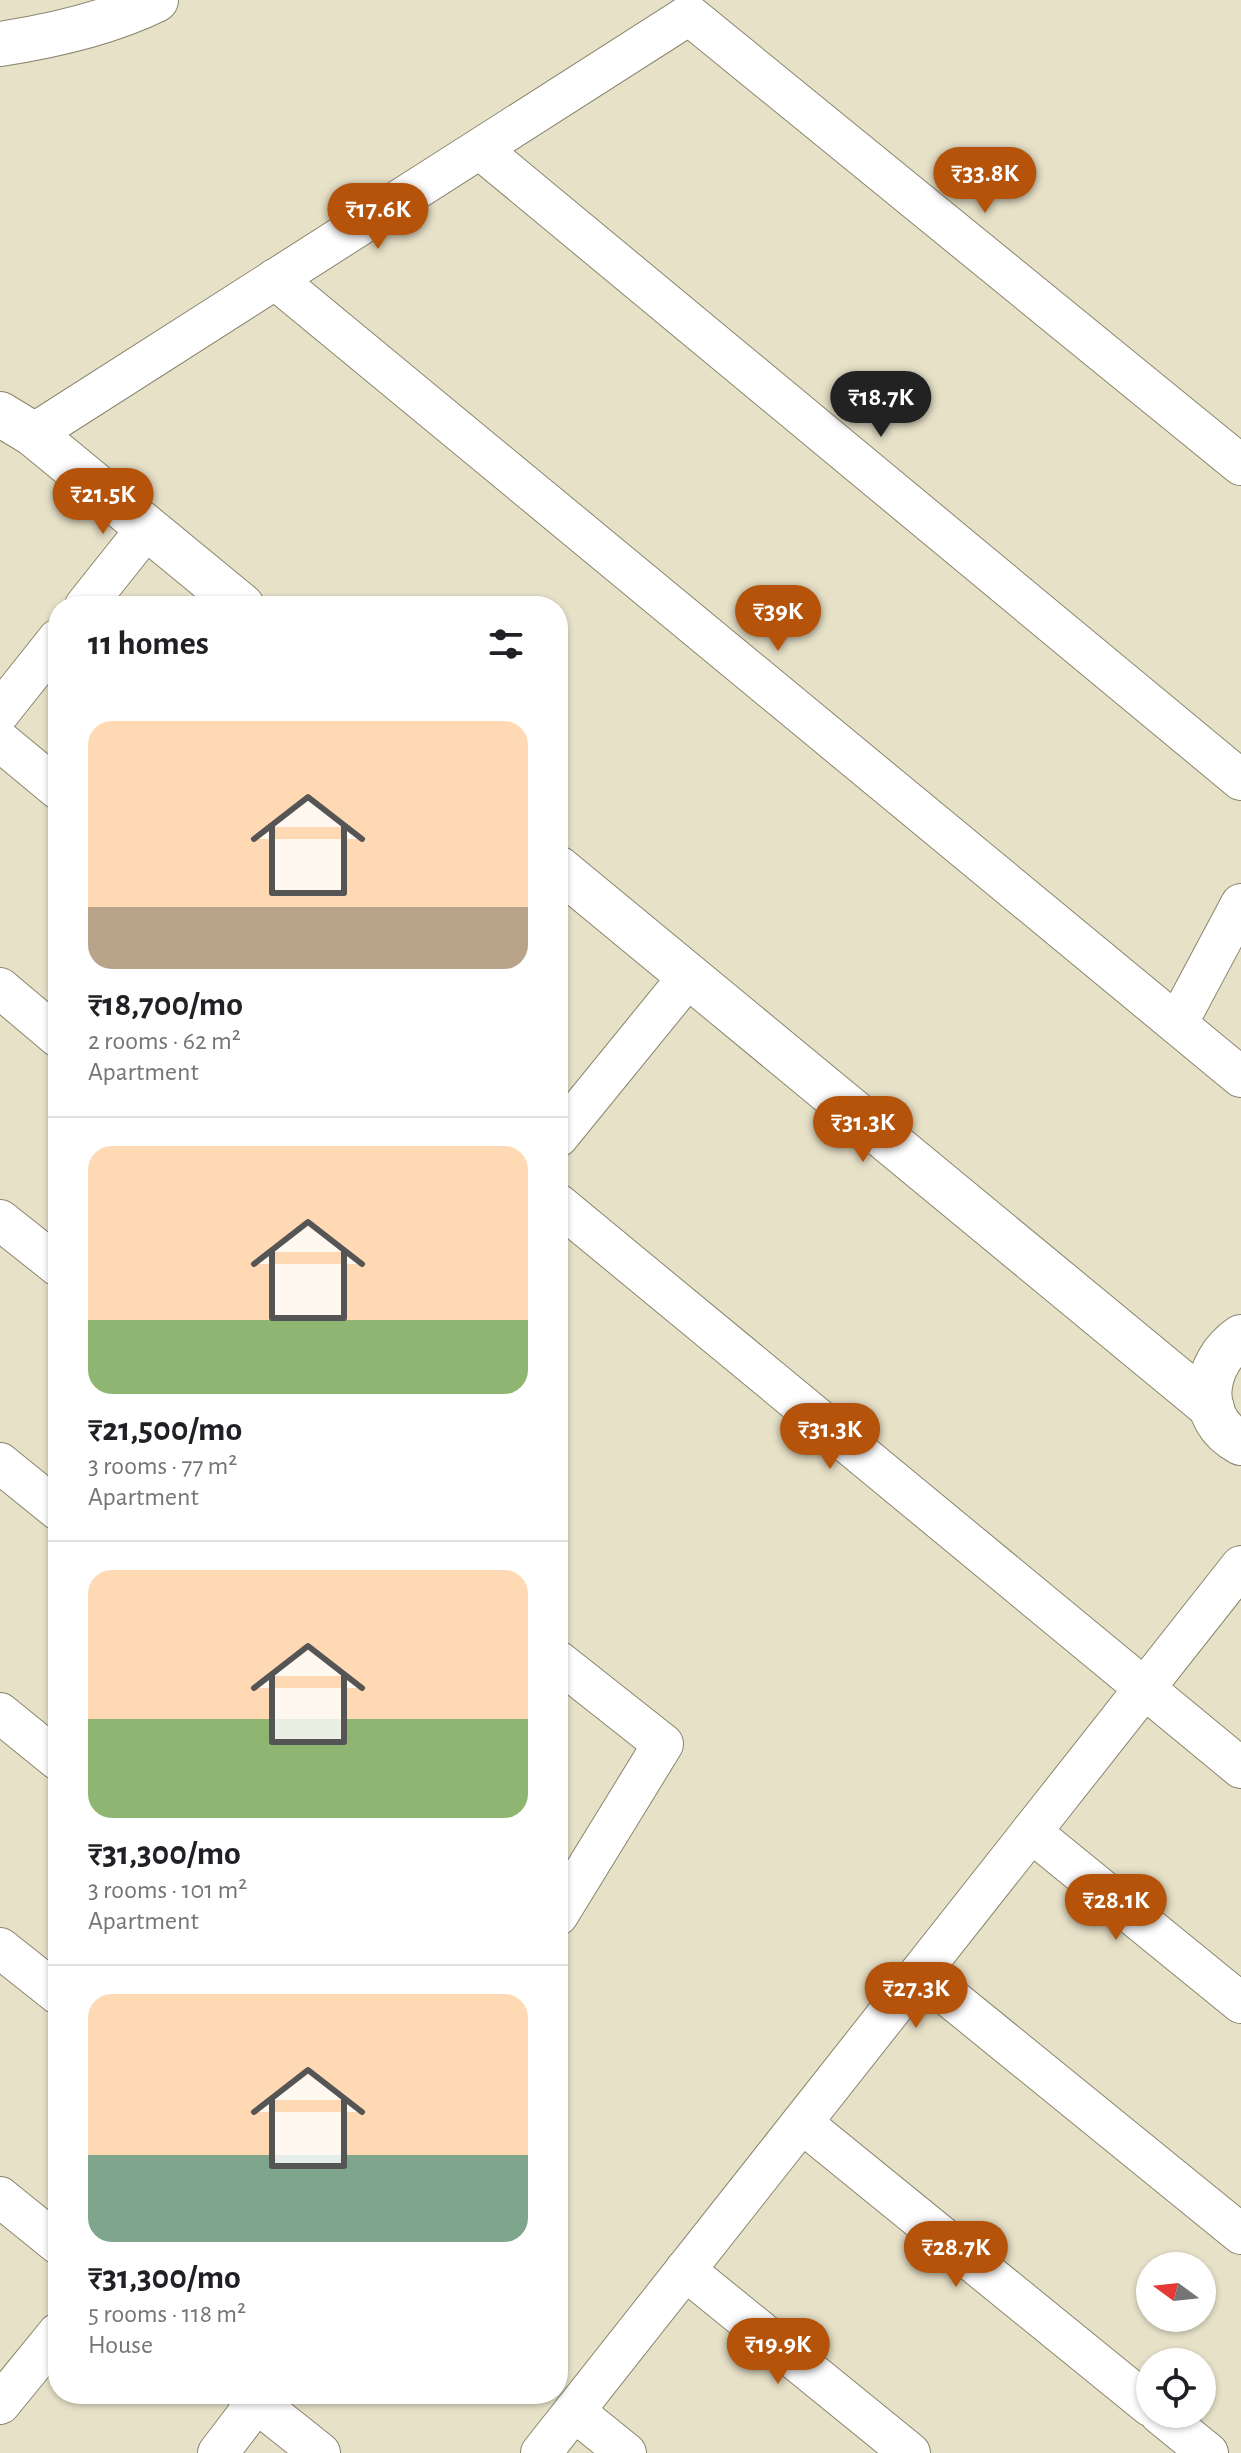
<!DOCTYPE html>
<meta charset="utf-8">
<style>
body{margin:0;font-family:"Alegreya Sans",sans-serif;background:#f6f6f6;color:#202124;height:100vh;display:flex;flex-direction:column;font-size:30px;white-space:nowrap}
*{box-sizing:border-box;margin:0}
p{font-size:26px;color:#757577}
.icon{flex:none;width:44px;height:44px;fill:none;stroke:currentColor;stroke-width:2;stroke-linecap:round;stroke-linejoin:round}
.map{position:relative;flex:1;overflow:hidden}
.side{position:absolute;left:48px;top:596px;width:520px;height:1808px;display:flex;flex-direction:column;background:#fff;border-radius:32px;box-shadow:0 2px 6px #0004}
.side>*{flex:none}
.needle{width:52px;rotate:285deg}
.buttons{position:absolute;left:1136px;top:2252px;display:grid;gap:16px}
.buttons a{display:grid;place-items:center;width:80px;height:80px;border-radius:50%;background:#fff;box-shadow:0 2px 6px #0004;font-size:40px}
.price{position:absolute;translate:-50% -68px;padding:0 18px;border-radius:28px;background:#b45309;color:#fff;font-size:26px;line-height:52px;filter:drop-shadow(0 2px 4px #0008)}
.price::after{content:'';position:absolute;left:50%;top:48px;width:24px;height:18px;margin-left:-12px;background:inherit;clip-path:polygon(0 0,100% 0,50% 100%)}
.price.selected{background:#222;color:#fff}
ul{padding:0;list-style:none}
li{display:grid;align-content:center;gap:16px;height:424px;padding:0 40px}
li+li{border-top:2px solid #e0e0e0}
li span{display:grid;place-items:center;height:248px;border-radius:24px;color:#555}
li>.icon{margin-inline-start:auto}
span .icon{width:144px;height:144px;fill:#fffc;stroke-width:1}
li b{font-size:34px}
h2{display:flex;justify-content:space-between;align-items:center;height:96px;padding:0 40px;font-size:34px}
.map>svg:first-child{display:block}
</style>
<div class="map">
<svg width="1241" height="2453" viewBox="0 0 1241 2453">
<rect width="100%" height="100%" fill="#e7e1c8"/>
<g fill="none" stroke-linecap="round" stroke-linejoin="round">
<g stroke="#8a856d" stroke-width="42">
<g id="minor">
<polyline points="480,149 1241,780"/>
<polyline points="275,279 1241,1077"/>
<polyline points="33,434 689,15 1241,465"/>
<polyline points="85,606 147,528"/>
<polyline points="0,712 58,639"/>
<polyline points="0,741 58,789"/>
<polyline points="0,988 58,1037"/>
<polyline points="1177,1024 1241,904"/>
<polyline points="558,1137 689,976"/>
<polyline points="558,1204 1241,1768"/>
<polyline points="0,1220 58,1266"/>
<polyline points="0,1463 58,1510"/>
<polyline points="558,1661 663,1744 558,1915"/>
<polyline points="0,1713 58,1760"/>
<polyline points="1031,1832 1241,2003"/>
<polyline points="0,1948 58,1994"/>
<polyline points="920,1973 1241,2234"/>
<polyline points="802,2123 1150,2406"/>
<polyline points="0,2197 58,2244"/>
<polyline points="685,2270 910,2453"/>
<polyline points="246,2394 320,2453"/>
<polyline points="0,2404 58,2333"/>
<polyline points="574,2411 626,2453"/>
<polyline points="1160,2414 1208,2453"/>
<polyline points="218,2453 263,2394"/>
<polyline points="541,2453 1241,1566"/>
</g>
</g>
<g stroke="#8a856d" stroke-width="46">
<g id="tertiary">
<path d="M0,44C52,36 109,23 156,0"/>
<polyline points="0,414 33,434 242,606"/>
<polyline points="558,868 1212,1408"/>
<path d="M1241,1337C1203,1363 1195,1419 1241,1443"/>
</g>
</g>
<use href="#minor" stroke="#fff" stroke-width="40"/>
<use href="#tertiary" stroke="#fff" stroke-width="44"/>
</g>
</svg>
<div class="buttons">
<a><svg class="needle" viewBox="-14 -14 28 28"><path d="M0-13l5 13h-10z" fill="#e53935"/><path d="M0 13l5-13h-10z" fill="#757577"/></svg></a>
<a><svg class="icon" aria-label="locate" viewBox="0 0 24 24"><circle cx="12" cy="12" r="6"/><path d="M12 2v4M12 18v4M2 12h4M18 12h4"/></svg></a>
</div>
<b class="price" style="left:985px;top:215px">₹33.8K</b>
<b class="price" style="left:378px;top:251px">₹17.6K</b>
<b class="price selected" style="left:881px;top:439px">₹18.7K</b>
<b class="price" style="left:103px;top:536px">₹21.5K</b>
<b class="price" style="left:778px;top:653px">₹39K</b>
<b class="price" style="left:863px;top:1164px">₹31.3K</b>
<b class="price" style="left:830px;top:1471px">₹31.3K</b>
<b class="price" style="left:1116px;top:1942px">₹28.1K</b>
<b class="price" style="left:916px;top:2030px">₹27.3K</b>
<b class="price" style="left:956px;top:2289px">₹28.7K</b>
<b class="price" style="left:778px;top:2386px">₹19.9K</b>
<section class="side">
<h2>11 homes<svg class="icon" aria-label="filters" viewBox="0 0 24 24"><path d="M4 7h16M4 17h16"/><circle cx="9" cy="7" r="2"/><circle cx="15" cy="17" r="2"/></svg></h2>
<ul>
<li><span style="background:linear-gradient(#ffd9b3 75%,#b9a48a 0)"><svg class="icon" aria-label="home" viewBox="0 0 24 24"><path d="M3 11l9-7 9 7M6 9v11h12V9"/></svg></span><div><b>₹18,700/mo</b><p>2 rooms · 62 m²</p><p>Apartment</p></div></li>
<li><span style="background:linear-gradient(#ffd9b3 70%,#8fb573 0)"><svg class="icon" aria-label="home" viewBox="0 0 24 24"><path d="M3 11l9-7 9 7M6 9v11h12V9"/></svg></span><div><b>₹21,500/mo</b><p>3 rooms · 77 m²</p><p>Apartment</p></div></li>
<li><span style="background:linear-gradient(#ffd9b3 60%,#8fb573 0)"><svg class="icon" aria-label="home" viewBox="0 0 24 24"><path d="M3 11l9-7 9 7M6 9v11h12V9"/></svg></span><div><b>₹31,300/mo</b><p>3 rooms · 101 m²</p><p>Apartment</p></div></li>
<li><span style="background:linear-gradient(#ffd9b3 65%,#7fa58c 0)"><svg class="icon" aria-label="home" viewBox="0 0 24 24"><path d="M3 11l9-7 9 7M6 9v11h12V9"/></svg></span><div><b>₹31,300/mo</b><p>5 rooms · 118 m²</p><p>House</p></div></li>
</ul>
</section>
</div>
